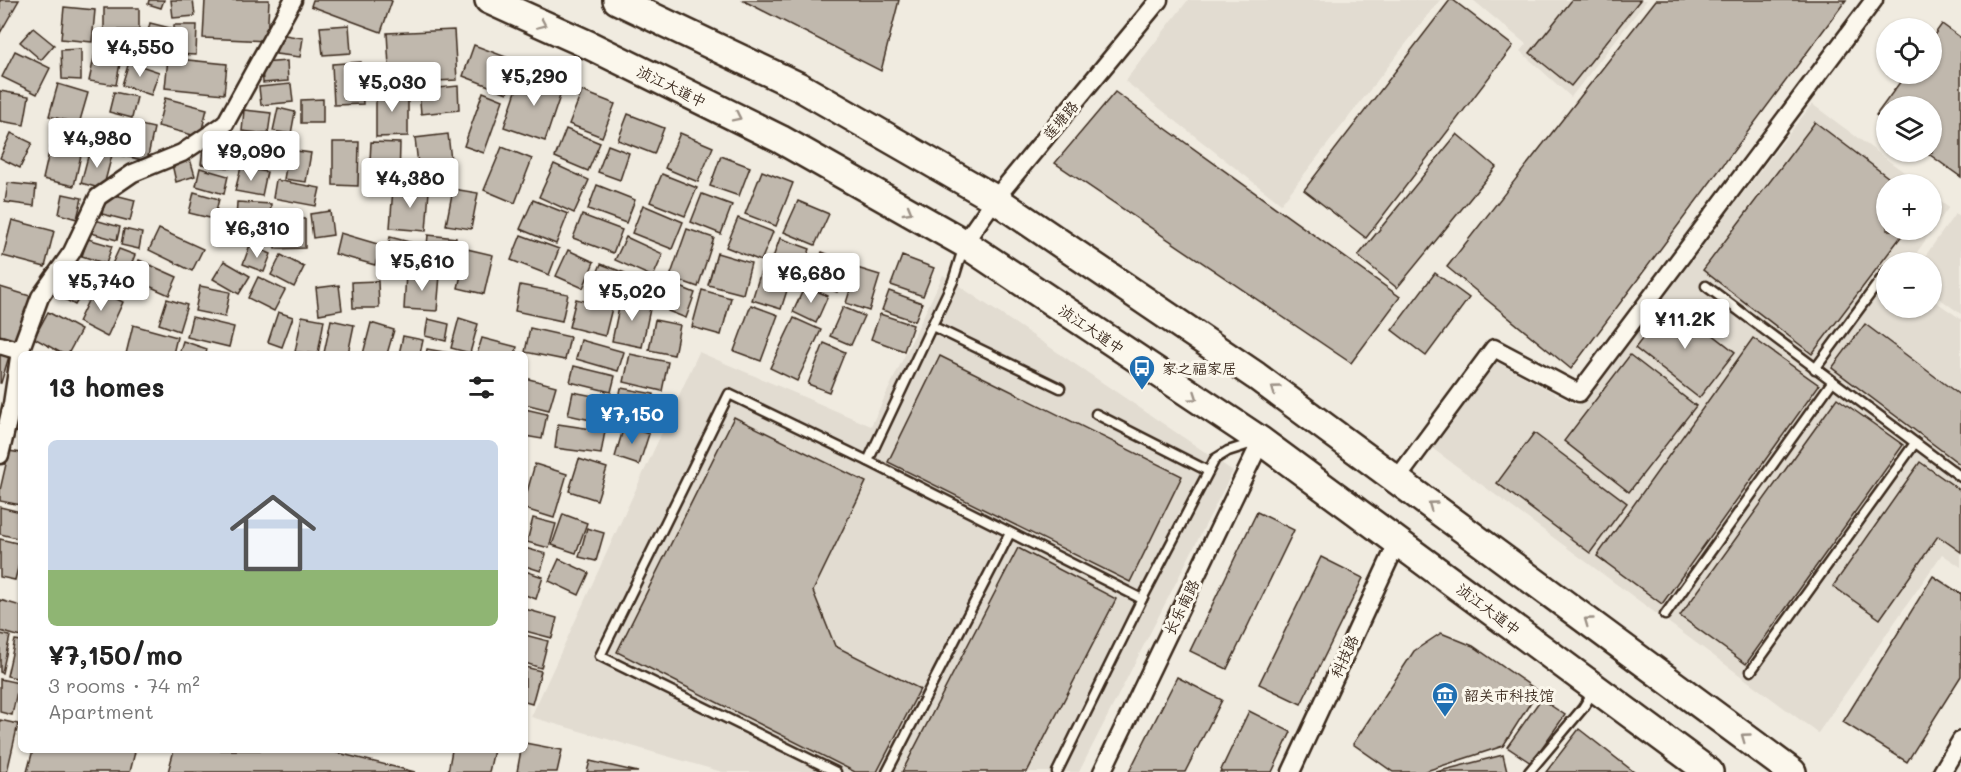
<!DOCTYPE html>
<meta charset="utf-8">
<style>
body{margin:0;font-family:Mali,"LXGW WenKai TC",sans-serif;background:#f6f6f6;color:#222;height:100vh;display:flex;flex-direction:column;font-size:22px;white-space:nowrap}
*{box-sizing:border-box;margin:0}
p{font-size:20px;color:#767676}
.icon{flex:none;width:33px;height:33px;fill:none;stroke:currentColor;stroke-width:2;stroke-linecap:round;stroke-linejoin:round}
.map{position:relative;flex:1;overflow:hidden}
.panel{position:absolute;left:18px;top:351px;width:510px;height:402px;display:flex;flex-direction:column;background:#fff;border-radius:9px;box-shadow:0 2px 4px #0004}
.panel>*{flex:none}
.controls{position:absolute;left:1876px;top:18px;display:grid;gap:12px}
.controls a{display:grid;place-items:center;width:66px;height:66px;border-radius:50%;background:#fff;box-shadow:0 2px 4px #0004;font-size:30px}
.price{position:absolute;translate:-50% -51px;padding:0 14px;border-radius:6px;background:#fff;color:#222;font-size:20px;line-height:39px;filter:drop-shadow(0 2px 3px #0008)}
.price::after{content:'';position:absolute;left:50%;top:36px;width:18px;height:14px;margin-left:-9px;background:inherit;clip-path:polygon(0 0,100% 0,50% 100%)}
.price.current{background:#1f6fb2;color:#fff}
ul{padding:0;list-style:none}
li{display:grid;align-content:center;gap:12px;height:318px;padding:0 30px}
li+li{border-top:2px solid #e0e0e0}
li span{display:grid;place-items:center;height:186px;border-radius:9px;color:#555}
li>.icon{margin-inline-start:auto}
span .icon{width:108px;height:108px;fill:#fffc;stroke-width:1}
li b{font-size:26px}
h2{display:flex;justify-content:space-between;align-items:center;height:72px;padding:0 30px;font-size:26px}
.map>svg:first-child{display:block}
</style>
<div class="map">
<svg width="1961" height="772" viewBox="0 0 1961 772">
<rect width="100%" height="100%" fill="#f0ebe0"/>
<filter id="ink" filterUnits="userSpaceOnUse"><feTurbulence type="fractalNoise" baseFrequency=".0167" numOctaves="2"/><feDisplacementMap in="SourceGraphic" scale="12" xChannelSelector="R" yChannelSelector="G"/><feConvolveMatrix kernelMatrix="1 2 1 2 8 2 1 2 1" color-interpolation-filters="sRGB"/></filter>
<g filter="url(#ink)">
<g fill="#e2dcd1">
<polygon points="1188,0 1440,0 1281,204 1125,81"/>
<polygon points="1473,0 1647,0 1571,97 1520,51 1526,44"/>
<polygon points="1812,104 1920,184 1887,184 1887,230 1932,230 1932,194 1949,207 1910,262 1887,262 1887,308 1932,308 1932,299 1961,319 1961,567 1942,554 1818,733 1432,448 1495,361 1578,406"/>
<polygon points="1955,214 1961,218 1961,314 1932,293 1932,262 1921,262"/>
<polygon points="943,275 1233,471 1079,772 722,772 531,717 699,352 871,426"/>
</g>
<g fill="#c0b8ad" stroke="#3b2a1e" stroke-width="1.5">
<polygon points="0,0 19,0 0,33"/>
<polygon points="149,0 164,0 161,8 148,4"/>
<polygon points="171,0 193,0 195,16 173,18"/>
<polygon points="205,0 269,0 267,41 203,38"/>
<polygon points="313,0 390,0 392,1 381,32 311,6"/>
<polygon points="742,0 899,0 881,71"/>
<polygon points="1450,0 1453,0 1513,46 1366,238 1304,190"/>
<polygon points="1572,0 1640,0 1571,86 1530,53"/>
<polygon points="1656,0 1846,0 1571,369 1447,267"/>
<polygon points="64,7 95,10 92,42 61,39"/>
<rect x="104" y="8" width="35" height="22"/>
<polygon points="150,23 170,28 163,53 144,47"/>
<polygon points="1942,24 1961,38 1961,177 1926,152 1932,152 1932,106 1887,106 1887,122 1876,115 1906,74 1932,74 1932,38"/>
<polygon points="174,25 197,25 196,55 173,54"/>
<polygon points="349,25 351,53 323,55 320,27"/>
<polygon points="33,28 54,45 41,60 20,42"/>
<polygon points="454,30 457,80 390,83 387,33"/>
<polygon points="279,34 303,38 300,57 276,54"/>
<polygon points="474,45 519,62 507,93 463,76"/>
<polygon points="81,49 81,80 62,79 61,50"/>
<polygon points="15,51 50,68 37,94 2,77"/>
<polygon points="95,53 121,58 116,85 89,81"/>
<polygon points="168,58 227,64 224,94 165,88"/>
<polygon points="287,61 288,81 263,83 262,63"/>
<polygon points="129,62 159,72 151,95 122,85"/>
<polygon points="361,62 363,104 334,105 332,64"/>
<polygon points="522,73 563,87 545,141 504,127"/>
<polygon points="58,84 88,93 79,124 49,116"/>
<polygon points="291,84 293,102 261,105 259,87"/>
<polygon points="458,86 459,110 421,114 419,90"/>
<polygon points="376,89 408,89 408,136 376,137"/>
<polygon points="0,91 29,96 24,125 0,121"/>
<polygon points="582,91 615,104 602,137 569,124"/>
<polygon points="114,92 137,97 132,118 109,112"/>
<polygon points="483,92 503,100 484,153 464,146"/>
<polygon points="1115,92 1400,297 1351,363 1055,163"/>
<polygon points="165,98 207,109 200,137 158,126"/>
<polygon points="323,99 323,123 301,123 301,100"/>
<polygon points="278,108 295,112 291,134 273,131"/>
<polygon points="244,110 271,113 268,134 242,131"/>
<polygon points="628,114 664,128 654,154 618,140"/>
<polygon points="127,122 154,128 147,161 120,155"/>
<polygon points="1815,122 1897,184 1887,184 1887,230 1906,230 1812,354 1703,270"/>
<polygon points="55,126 86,133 74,186 43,179"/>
<polygon points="566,129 600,143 588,171 555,157"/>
<polygon points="11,133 32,143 20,168 0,158"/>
<polygon points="680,133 713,147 698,182 665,168"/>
<polygon points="448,134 452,169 419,173 415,138"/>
<polygon points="1457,134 1496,167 1397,288 1358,256"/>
<polygon points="249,136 274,143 268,167 242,160"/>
<polygon points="204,141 233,145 230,168 201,164"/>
<polygon points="333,142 359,142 358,186 333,185"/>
<polygon points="371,142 400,143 399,182 369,181"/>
<polygon points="608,145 629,153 620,180 598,172"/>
<polygon points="502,147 532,159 515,203 484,190"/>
<polygon points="90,149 112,155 103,189 81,183"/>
<polygon points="289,150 311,153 306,182 284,179"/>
<polygon points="721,156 750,167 739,196 710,186"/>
<polygon points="190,159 195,176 176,182 172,164"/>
<polygon points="554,164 589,180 574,213 539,197"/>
<polygon points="241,167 267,172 262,196 235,191"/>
<polygon points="200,168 228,176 224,194 196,186"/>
<polygon points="762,171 793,183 776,226 745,214"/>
<polygon points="662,174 697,188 685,216 650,202"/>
<polygon points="276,180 320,188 316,206 273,198"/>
<polygon points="8,183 36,186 34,206 5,202"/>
<polygon points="597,185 635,200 626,223 588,209"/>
<polygon points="393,188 429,191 426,231 390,228"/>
<polygon points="453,189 478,193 471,229 446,225"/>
<polygon points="194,192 219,199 214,219 189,213"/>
<polygon points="107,193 135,200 130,221 102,214"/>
<polygon points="63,194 82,198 77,219 59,214"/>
<polygon points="702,194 732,205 721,234 691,222"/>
<polygon points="533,200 568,214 556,244 520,229"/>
<polygon points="798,201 829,214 815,245 784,232"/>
<polygon points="237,202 271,204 268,242 235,240"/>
<polygon points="643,205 683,222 672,249 632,233"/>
<polygon points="330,211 333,235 313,238 310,214"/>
<polygon points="582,215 622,230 613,253 573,238"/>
<polygon points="738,218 773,232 761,261 726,247"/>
<polygon points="275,219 305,219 305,248 275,249"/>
<polygon points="12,220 54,231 45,267 3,256"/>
<polygon points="95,220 120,227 117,240 91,233"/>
<polygon points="124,229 142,233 139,249 121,245"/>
<polygon points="159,229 203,249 192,271 149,250"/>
<polygon points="687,229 714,238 698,287 670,277"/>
<polygon points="340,233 381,245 375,265 335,254"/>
<polygon points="428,235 456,238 454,260 426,256"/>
<polygon points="521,235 559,249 549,275 511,260"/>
<polygon points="390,237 417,244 412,265 385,259"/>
<polygon points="626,237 663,254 653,277 615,260"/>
<polygon points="780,238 810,249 800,277 770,266"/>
<polygon points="88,239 112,246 106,264 82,256"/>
<polygon points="250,245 271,254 264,272 243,264"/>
<polygon points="119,249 135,255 129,270 112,264"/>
<polygon points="467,249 493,255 484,294 458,288"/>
<polygon points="568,250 594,262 583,288 556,276"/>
<polygon points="822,252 849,263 837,292 810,281"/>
<polygon points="717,253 751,263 743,294 708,285"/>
<polygon points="281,255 304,267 294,287 271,275"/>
<polygon points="902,256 934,268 923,296 891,285"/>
<polygon points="139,260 177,277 169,295 131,278"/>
<polygon points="224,261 250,276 239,294 213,279"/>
<polygon points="73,263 93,275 75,305 54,293"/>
<polygon points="601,264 625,273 615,299 590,290"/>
<polygon points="762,268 791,278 781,309 752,300"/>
<polygon points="857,268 880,275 869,311 846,303"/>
<polygon points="406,273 440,275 437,311 404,309"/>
<polygon points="1435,273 1469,298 1426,356 1392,330"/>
<polygon points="258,277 285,290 274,311 248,298"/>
<polygon points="378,281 379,308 353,308 352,282"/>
<polygon points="339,285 342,310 319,314 316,288"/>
<polygon points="520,285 568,294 562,321 515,311"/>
<polygon points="200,286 230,292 225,317 195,311"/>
<polygon points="678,286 695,293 686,318 668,311"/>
<polygon points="805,286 828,296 816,323 793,312"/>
<polygon points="0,287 30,296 16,342 0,337"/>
<polygon points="94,288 123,302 107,337 78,322"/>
<polygon points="702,290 731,298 721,335 692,327"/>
<polygon points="889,291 922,303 915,321 882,310"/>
<polygon points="621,298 651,304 642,347 612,341"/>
<polygon points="167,299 187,305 179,331 159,324"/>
<polygon points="576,299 612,308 605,336 569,327"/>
<polygon points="1671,302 1735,352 1699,398 1635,348"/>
<polygon points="751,305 778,315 761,361 734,351"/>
<polygon points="843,307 864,316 851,345 830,336"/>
<polygon points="48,312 81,330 68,354 63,354 34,338"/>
<polygon points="278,312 293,317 282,347 268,342"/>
<polygon points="880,314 913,325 904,351 871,339"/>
<polygon points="302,316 324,320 318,354 295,352"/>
<polygon points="192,317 234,327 229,347 187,337"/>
<polygon points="459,318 478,324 470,353 451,348"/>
<polygon points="794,318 821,330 797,381 770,368"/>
<polygon points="428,319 449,324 446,341 425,336"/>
<polygon points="331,320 354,325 348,354 324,353"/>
<polygon points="655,320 680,325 674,355 649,350"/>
<polygon points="371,323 394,330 387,354 363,354"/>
<polygon points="1865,324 1961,396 1961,465 1832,368"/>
<polygon points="133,325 177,337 173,354 126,354"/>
<polygon points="530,328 570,337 565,360 525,352"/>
<polygon points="403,336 423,340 420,354 399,354"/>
<polygon points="482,338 517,347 515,354 477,354"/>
<polygon points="1753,338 1819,385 1662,604 1597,556"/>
<polygon points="581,340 624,352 618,371 576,359"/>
<polygon points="183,341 207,349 206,354 179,354"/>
<polygon points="824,343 845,352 829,392 808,384"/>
<polygon points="427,349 455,354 426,354"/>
<polygon points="0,350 10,353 1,383 0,383"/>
<polygon points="630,354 668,362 662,391 624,382"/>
<polygon points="1630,355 1696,406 1629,492 1564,441"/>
<polygon points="940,356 1182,476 1130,582 888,462"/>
<polygon points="574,366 615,376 611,392 570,382"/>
<polygon points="525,378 556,386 549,410 525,404"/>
<polygon points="621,388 654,394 648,419 616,413"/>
<polygon points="573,392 614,400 609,424 568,415"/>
<polygon points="1837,398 1903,445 1746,664 1680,616"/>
<polygon points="21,408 21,434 16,432"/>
<polygon points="525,409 547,414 542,439 525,436"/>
<polygon points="734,417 866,482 813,591 835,646 920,689 877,772 855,772 617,652"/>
<polygon points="558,424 605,431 601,454 555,448"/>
<polygon points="624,426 649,434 639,465 615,457"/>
<polygon points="1534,433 1627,503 1590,553 1497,483"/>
<polygon points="9,451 21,453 21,505 0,501 0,490"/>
<polygon points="579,459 607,468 597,500 569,491"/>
<polygon points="1920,462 1961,491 1961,552 1938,536 1880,619 1833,586"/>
<polygon points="535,464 567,474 554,518 525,509 525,499"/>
<polygon points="0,507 21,512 21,539 0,534"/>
<polygon points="1257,512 1294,530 1227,669 1190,651"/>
<polygon points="563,514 587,523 576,553 552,545"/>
<polygon points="533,518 556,524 549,548 527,542"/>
<polygon points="587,528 604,533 596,561 579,557"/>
<polygon points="0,539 21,544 21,556 15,580 0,577"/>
<polygon points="525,548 546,554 541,571 525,566"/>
<polygon points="1018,548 1116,599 1027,772 902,772"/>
<polygon points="1321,557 1363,578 1301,704 1259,684"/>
<polygon points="559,559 589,573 579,595 549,581"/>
<polygon points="525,571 543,577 536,599 525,595"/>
<polygon points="1933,576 1961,594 1961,676 1907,762 1843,722"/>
<polygon points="0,600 21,606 21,637 0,631"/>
<polygon points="525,609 557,618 552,638 525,631"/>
<polygon points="1441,633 1473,646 1538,691 1503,746 1423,772 1393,772 1353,744 1414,651"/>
<polygon points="0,634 10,636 2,673 0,672"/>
<polygon points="525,635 548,641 541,668 525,663"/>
<polygon points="15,640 21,641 21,679 7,676"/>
<polygon points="525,667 541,671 532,704 525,702"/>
<polygon points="1177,677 1222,700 1185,772 1129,772"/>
<polygon points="0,679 19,683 12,715 0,712"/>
<polygon points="1541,699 1565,715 1531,763 1507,747"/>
<polygon points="1249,711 1291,732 1272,772 1220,772"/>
<polygon points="0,720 18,724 7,772 0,772"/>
<polygon points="1579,729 1634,772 1546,772"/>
<polygon points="525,743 562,750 557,772 517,772 521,750 525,750"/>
<polygon points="33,750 128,750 135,752 130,772 27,772"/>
<polygon points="174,750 326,750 415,772 168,772"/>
<polygon points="452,750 494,750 489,772 448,772"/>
<polygon points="1503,755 1507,772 1436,772"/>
<polygon points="590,761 638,772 587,772"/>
</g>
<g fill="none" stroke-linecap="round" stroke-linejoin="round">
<g stroke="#3b2a1e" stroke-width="13">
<g id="lane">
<polyline points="1706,286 1961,477"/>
<polyline points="932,326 1060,388"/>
<polyline points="1815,369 1887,271"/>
<polyline points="1096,414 1208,471"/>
<polyline points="868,461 1142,599"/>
<polyline points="1665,615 1832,382"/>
<polyline points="1751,671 1915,443"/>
<polyline points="836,772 600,656 729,394 868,461 953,281 963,249"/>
<polyline points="887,772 1010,533"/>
<polyline points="1057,772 1142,599 1215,459 1228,451 1253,443"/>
<polyline points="1529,772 1583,708 1594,690"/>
</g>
</g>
<g stroke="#3b2a1e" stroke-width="21">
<g id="street">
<polyline points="964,243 995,199 1159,0"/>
<polyline points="0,345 20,351 12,404 0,455"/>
<polyline points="20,351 40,297 72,252 98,197 133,173 182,153 225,124 293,0"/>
<polyline points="1397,479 1494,348 1579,393 1874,0"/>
<polyline points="1102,772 1261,441"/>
<polyline points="1291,772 1398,541"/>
<polyline points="1942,772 1961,740"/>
</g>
</g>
<g stroke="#3b2a1e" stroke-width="32">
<g id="primary">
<polyline points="489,0 589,45 780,139 964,243 1261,441 1709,772"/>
<polyline points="617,0 800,87 995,199 1256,376 1792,772"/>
</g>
</g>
<use href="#lane" stroke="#fbf7ec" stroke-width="8"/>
<use href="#street" stroke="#fbf7ec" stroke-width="16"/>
<use href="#primary" stroke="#fbf7ec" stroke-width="27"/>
</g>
<defs><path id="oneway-chevron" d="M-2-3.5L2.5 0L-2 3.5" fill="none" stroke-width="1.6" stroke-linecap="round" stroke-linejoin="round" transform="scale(1.5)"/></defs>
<g stroke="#9b9085">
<use href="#oneway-chevron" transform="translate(542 24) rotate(24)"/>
<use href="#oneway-chevron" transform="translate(737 117) rotate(26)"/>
<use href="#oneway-chevron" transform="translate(908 211) rotate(30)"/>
<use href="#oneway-chevron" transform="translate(1275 389) rotate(-144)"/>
<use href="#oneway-chevron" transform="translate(1194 397) rotate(34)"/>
<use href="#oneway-chevron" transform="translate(1432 505) rotate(-144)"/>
<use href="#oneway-chevron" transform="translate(1588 621) rotate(-144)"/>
<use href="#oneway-chevron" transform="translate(1745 737) rotate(-144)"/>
</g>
</g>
<defs>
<g id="bus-pin" transform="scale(1.35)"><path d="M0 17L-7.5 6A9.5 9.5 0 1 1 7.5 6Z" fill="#1f6fb2" stroke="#fbf7ec"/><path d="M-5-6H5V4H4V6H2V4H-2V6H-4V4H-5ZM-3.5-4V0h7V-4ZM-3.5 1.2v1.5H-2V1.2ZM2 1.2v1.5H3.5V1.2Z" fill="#fff"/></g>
<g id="museum-pin" transform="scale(1.35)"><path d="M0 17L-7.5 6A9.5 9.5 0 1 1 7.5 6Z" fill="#1f6fb2" stroke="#fbf7ec"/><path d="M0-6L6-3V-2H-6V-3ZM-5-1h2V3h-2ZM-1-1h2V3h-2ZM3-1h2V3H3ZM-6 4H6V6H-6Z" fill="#fff"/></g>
</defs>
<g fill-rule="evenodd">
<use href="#bus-pin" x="1142" y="368"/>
<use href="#museum-pin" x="1445" y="695"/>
</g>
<g text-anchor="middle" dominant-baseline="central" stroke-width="6" stroke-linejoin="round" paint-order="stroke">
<g font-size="15" fill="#3b2a1e" stroke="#fbf7ec">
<text transform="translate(672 86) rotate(26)">浈江大道中</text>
<text transform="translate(1060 120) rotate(-50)">莲塘路</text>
<text transform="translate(1092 329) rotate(34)">浈江大道中</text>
<text transform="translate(1181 607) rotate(-64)">长乐南路</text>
<text transform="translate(1489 609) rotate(37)">浈江大道中</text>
<text transform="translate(1344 656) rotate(-65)">科技路</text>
</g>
<g font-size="15" fill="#3b2a1e" stroke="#fbf7ec" text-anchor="start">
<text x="1162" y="368">家之福家居</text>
<text x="1464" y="695">韶关市科技馆</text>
</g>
</g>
</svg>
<div class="controls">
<a><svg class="icon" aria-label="locate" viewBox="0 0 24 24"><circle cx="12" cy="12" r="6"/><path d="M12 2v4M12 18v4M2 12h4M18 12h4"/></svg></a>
<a><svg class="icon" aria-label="layers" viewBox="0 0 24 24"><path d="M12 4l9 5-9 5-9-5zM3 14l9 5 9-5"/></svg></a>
<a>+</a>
<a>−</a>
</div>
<b class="price" style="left:140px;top:78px">¥4,550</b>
<b class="price" style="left:534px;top:107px">¥5,290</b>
<b class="price" style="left:392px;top:113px">¥5,030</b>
<b class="price" style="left:97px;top:169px">¥4,980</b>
<b class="price" style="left:251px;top:182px">¥9,090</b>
<b class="price" style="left:410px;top:209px">¥4,380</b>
<b class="price" style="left:257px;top:259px">¥6,310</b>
<b class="price" style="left:422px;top:292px">¥5,610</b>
<b class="price" style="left:811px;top:304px">¥6,680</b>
<b class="price" style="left:101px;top:312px">¥5,740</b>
<b class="price" style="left:632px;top:322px">¥5,020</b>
<b class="price" style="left:1685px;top:350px">¥11.2K</b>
<b class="price current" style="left:632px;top:445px">¥7,150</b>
<section class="panel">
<h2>13 homes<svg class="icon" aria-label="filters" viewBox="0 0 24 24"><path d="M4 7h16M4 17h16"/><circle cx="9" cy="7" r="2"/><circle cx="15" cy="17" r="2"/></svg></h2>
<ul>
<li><span style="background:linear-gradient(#c9d6e8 70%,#8fb573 0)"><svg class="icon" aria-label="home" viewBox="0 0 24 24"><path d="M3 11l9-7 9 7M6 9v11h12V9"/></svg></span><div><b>¥7,150/mo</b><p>3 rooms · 74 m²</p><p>Apartment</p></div></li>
</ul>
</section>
</div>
